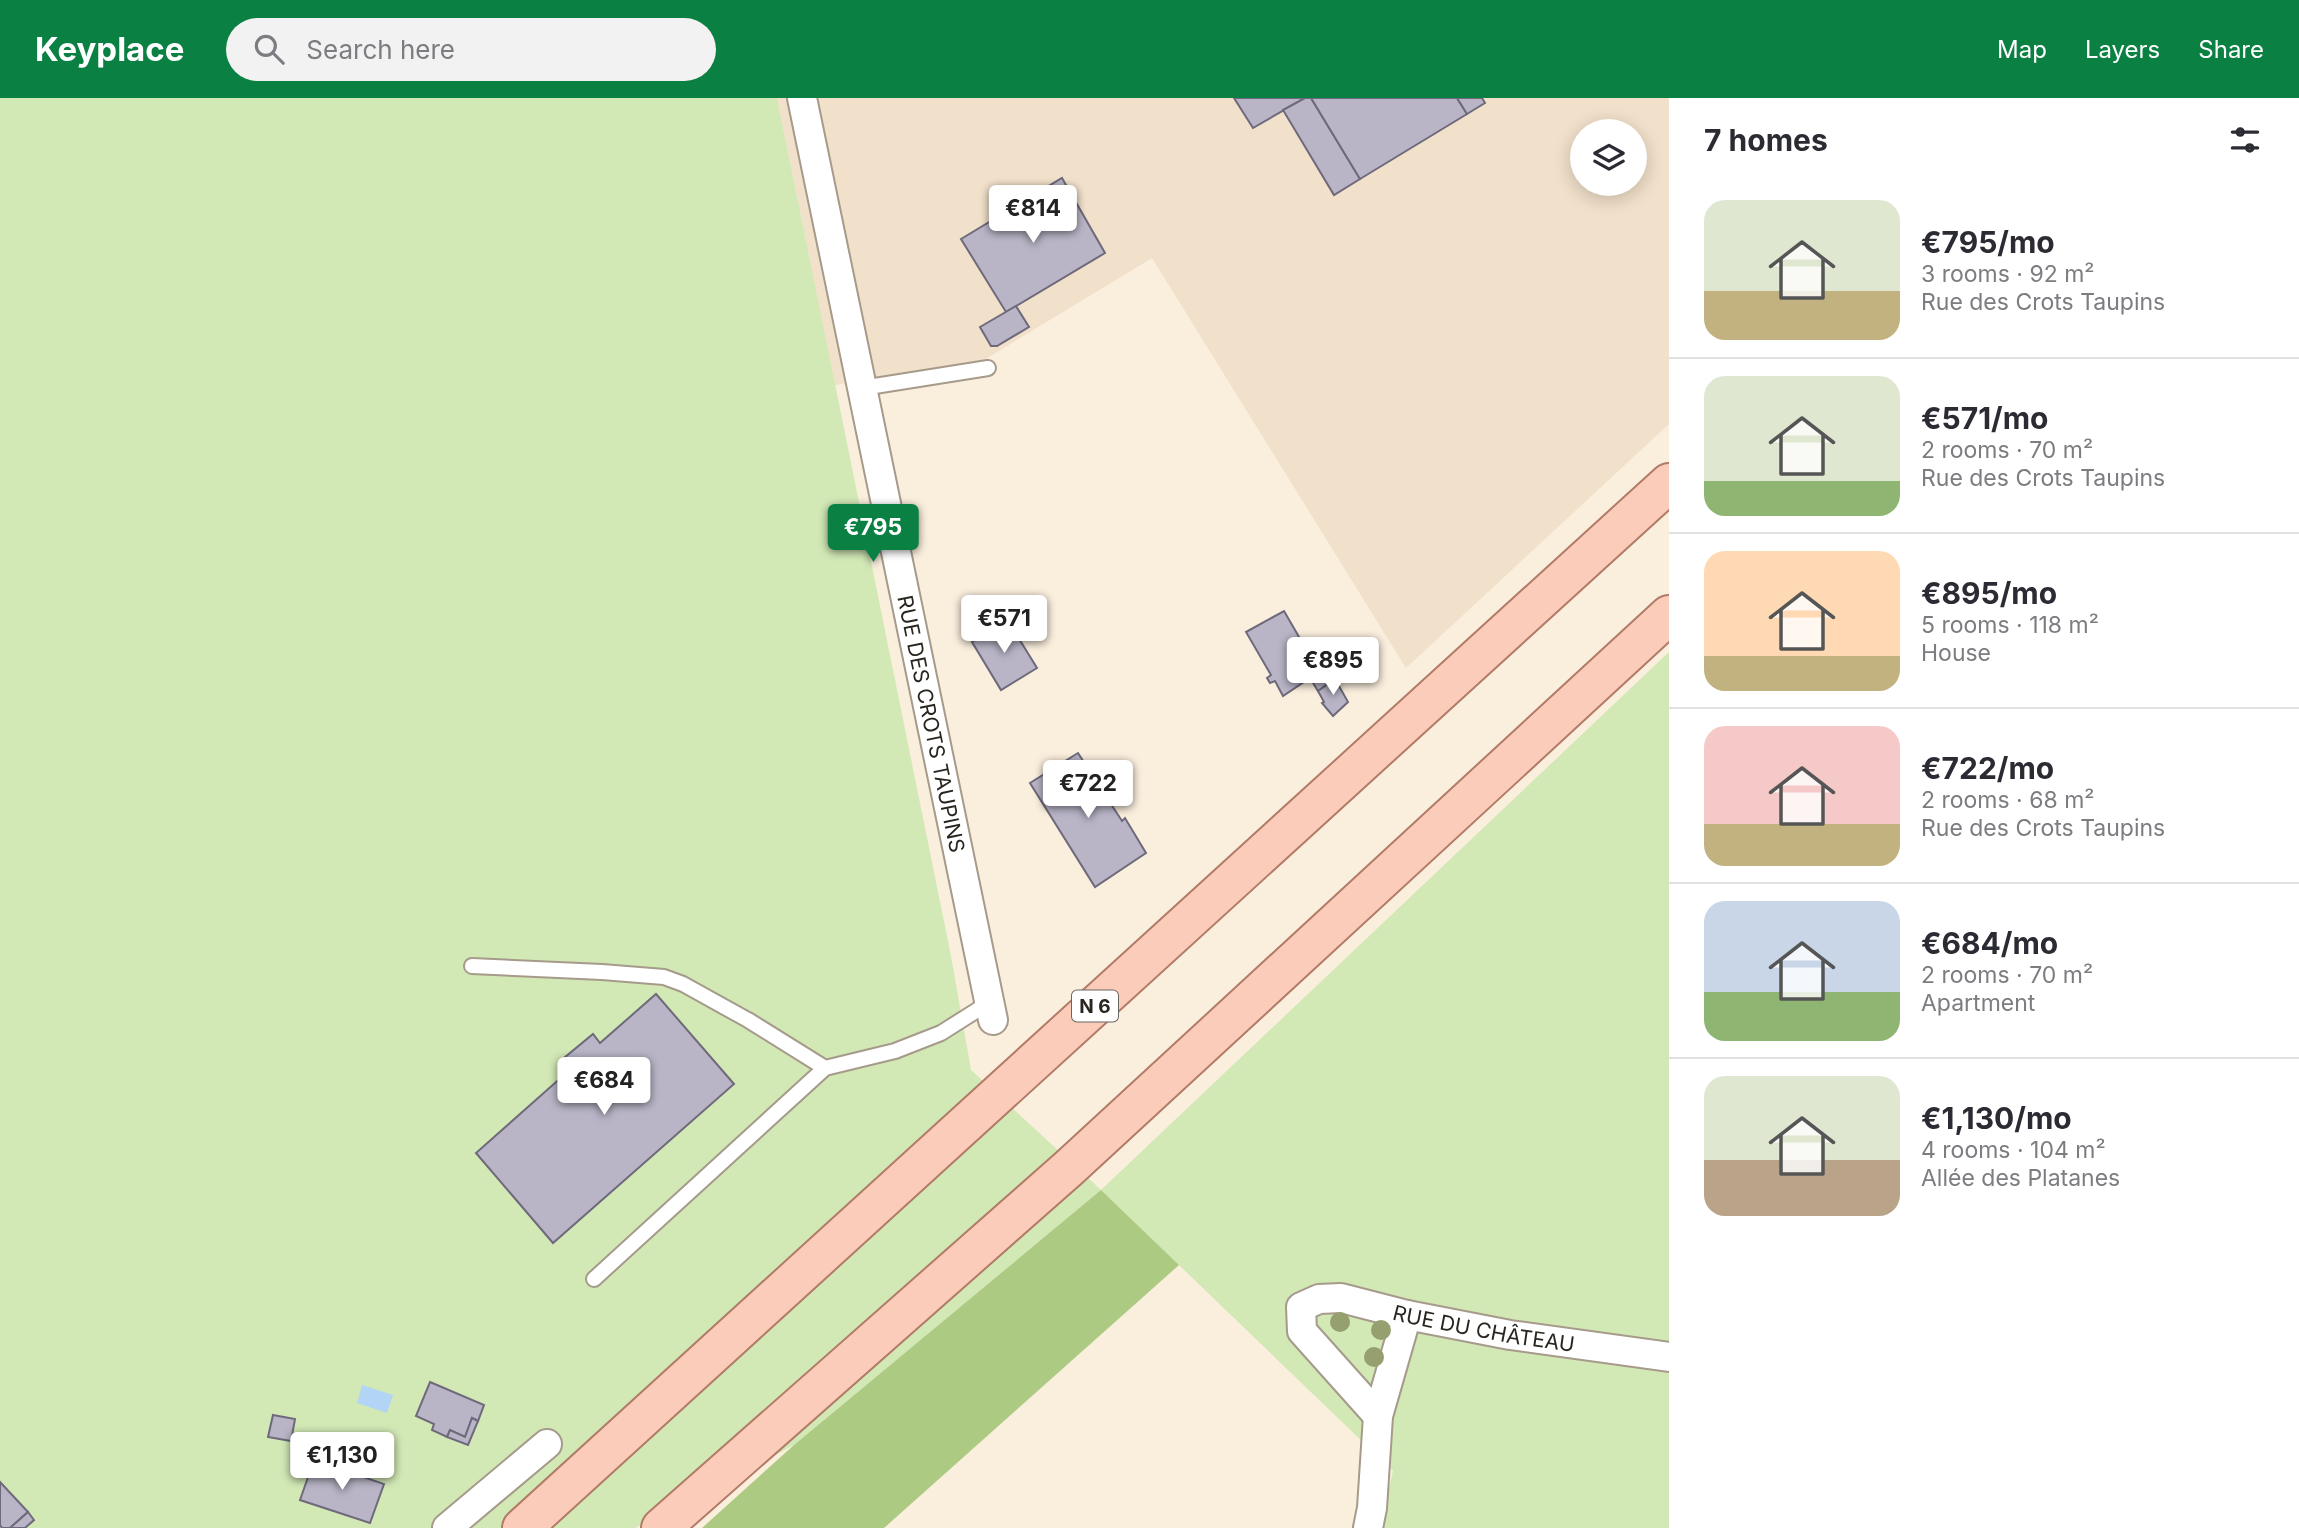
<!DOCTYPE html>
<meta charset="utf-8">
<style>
body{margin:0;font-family:Inter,sans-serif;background:#f2f2f3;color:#2b2b33;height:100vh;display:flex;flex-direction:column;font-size:26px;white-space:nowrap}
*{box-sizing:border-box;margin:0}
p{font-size:23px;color:#7c7c81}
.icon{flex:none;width:38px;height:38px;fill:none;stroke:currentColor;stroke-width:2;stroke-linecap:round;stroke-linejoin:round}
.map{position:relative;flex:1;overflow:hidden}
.side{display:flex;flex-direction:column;background:#fff;width:630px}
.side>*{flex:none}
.fabs{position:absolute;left:1570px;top:21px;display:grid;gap:14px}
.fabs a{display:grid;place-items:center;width:77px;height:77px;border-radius:50%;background:#fff;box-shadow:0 4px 18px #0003;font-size:35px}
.price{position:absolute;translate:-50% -60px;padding:0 16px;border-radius:7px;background:#fff;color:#222;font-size:23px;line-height:46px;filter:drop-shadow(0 2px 4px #0008)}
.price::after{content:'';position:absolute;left:50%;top:42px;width:21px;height:16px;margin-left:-10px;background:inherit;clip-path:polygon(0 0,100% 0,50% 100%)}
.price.current{background:#0b8043;color:#fff}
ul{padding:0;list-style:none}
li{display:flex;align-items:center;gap:21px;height:175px;padding:0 35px}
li+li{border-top:2px solid #e1e1e2}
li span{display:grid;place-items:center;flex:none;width:196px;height:140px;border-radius:21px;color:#555}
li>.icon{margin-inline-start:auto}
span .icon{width:84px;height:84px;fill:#fffc;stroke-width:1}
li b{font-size:30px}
h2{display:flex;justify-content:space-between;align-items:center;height:84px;padding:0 35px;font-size:30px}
header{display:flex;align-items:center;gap:42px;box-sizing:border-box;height:98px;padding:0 35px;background:#0b8043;color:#fff}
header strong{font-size:33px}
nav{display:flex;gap:38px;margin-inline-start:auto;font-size:24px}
.search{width:490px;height:63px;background:#f2f2f3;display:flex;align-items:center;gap:18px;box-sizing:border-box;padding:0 24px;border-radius:38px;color:#7c7c81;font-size:26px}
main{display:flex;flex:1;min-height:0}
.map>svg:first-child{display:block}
</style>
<header>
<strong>Keyplace</strong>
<div class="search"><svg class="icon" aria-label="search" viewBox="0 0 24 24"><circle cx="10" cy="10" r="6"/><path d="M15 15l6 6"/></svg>Search here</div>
<nav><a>Map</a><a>Layers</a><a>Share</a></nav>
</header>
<main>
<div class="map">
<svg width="1669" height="1430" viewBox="0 0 1669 1430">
<rect width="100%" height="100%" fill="#faeedd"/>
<path fill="#f1e0ca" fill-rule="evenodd" d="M777,0H1669V326L1406,570L1152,160L984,262L835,287ZM1582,33H1634V86H1582Z"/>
<polygon fill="#d2e8b5" points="0,0 777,0 951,858 971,972 1101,1092 1669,554 1669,1430 1380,1430 1393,1373 1101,1092 794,1347 635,1430 0,1430"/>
<polygon fill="#adca83" points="1101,1092 1179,1167 884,1430 702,1430 794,1347"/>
<polygon fill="#b2d5f6" points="362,1287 393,1297 387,1315 357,1305"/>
<g fill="#b9b5c7" stroke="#6e6a7b" stroke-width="2">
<polygon points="1234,0 1305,0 1253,30"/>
<polygon points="1305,0 1311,0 1360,81 1334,97 1283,12"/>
<polygon points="1311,0 1457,0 1467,16 1360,81"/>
<polygon points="1457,0 1482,0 1485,5 1467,16"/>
<polygon points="1062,80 1105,155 1006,214 961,141"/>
<polygon points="1016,208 1029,229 997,248 991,248 980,229"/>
<polygon points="1284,513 1317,570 1325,565 1335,581 1318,593 1310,580 1283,598 1275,583 1270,585 1267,580 1271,577 1246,534"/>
<polygon points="1008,523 1037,570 1001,592 972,544"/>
<polygon points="1335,581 1348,604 1333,618 1322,605 1324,604 1318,593"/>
<polygon points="1078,655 1122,723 1125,720 1146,755 1095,789 1030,685"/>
<polygon points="656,896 734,986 553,1145 476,1055 572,970 564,960 593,936 600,945"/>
<polygon points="430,1284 484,1307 478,1323 472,1320 465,1339 450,1332 447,1339 432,1332 434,1326 416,1318"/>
<polygon points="273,1317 295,1321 291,1343 268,1339"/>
<polygon points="472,1320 478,1323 468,1347 447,1339 450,1332 465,1339"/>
<polygon points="314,1362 384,1386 370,1425 300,1402"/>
<polygon points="0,1384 28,1414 10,1430 2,1430 0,1427"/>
<polygon points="28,1414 34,1422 25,1430 10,1430"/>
</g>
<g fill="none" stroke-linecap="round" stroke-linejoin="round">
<g stroke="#a69a8b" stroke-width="18">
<g id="lane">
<polyline points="862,290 988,270"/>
<polyline points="472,868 602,874 664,879 683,886 748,922 825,970"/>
<polyline points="594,1181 825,970 895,953 941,935 979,911 988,900"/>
</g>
</g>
<g stroke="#a69a8b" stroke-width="32">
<g id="street">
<path id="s1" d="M802,0L993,922"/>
<path id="s2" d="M1378,1318L1302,1233L1301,1209L1319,1201L1341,1200L1407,1217L1510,1237L1669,1259"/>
<polyline points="447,1430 547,1346"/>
<polyline points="1368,1430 1372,1410 1378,1318 1407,1217"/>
</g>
</g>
<g stroke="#b17b67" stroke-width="42">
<g id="primary">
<polyline points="522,1430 1669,385"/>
<polyline points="661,1430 1069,1070 1669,517"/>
</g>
</g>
<use href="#lane" stroke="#fff" stroke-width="14"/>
<use href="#street" stroke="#fff" stroke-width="28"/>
<use href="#primary" stroke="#fcccbb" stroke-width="38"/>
</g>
<g fill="#969f6e">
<circle cx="1340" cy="1224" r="10"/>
<circle cx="1381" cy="1232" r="10"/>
<circle cx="1374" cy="1259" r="10"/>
</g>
<g text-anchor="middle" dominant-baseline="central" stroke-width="7" stroke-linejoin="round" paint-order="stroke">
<rect fill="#fff" stroke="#696662" stroke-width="2" x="1072" y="892.5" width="46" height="31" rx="5"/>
<g font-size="19" font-weight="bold" fill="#29251f">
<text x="1095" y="908">N 6</text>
</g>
<g font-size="21" fill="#29251f" stroke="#fff">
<text stroke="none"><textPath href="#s1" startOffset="639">RUE DES CROTS TAUPINS</textPath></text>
<text stroke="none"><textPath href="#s2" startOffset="326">RUE DU CHÂTEAU</textPath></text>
</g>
</g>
</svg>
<div class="fabs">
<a><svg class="icon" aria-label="layers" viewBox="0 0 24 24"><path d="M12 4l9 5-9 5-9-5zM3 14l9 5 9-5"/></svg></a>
</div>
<b class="price" style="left:1033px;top:147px">€814</b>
<b class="price current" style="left:873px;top:466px">€795</b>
<b class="price" style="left:1004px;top:557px">€571</b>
<b class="price" style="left:1333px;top:599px">€895</b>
<b class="price" style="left:1088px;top:722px">€722</b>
<b class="price" style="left:604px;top:1019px">€684</b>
<b class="price" style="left:342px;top:1394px">€1,130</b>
</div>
<section class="side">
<h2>7 homes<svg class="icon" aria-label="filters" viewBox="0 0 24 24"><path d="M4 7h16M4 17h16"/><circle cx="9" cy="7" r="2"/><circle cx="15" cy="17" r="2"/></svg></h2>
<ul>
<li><span style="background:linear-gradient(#dfe7d0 65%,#c2b280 0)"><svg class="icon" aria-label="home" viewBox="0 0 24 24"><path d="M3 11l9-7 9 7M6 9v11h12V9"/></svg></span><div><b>€795/mo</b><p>3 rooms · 92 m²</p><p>Rue des Crots Taupins</p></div></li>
<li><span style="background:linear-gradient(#dfe7d0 75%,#8fb573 0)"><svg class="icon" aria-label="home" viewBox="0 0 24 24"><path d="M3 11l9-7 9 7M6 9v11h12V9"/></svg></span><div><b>€571/mo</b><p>2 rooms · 70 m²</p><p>Rue des Crots Taupins</p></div></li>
<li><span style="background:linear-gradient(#ffd9b3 75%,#c2b280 0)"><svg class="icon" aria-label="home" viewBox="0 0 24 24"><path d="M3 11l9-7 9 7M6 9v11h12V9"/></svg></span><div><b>€895/mo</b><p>5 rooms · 118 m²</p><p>House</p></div></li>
<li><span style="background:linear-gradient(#f6c9c9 70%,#c2b280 0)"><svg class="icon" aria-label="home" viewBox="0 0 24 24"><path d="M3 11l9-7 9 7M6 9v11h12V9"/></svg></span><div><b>€722/mo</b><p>2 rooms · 68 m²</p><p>Rue des Crots Taupins</p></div></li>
<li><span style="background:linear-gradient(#c9d6e8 65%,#8fb573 0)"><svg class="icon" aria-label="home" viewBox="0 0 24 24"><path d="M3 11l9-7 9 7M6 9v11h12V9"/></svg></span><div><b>€684/mo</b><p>2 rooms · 70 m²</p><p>Apartment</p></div></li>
<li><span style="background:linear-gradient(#dfe7d0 60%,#b9a48a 0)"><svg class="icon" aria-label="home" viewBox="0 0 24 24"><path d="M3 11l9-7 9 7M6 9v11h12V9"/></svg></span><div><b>€1,130/mo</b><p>4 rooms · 104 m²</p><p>Allée des Platanes</p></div></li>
</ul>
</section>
</main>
